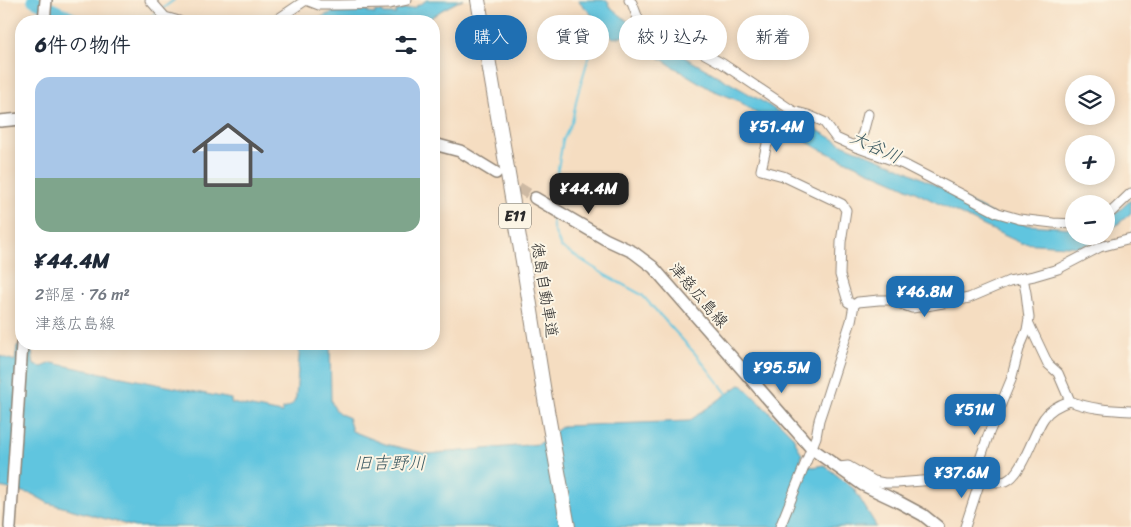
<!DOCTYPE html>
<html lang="ja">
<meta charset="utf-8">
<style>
body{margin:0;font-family:Sriracha,"Klee One",sans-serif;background:#f2f2f3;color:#1f2937;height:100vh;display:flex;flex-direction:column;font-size:19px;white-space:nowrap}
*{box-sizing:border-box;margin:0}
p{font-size:16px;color:#747a83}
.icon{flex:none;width:28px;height:28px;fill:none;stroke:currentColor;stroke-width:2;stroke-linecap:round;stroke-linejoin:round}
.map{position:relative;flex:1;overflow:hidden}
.panel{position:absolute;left:15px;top:15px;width:425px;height:335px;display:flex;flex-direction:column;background:#fff;border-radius:20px;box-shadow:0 2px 12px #0003}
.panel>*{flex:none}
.hud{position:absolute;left:455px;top:15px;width:475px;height:45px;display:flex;gap:10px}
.fabs{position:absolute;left:1065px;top:75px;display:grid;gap:10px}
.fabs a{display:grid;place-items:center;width:50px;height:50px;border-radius:50%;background:#fff;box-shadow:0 2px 12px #0003;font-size:25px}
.price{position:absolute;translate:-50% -42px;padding:0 11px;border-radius:10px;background:#1f6fb2;color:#fff;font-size:16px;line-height:32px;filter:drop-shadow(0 1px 2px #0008)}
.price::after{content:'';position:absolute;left:50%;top:30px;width:15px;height:11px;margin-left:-8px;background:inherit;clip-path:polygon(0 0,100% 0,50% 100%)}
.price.on{background:#222;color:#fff}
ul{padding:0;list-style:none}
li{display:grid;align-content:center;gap:10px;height:265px;padding:0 20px}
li+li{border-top:1px solid #e0e1e3}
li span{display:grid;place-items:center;height:155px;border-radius:15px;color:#555}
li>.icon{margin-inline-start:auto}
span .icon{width:90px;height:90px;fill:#fffc;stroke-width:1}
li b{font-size:21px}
h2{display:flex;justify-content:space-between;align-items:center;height:60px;padding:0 20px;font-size:21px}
.pill{padding:0 18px;border-radius:22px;background:#fff;box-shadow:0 2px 12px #0003;font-size:18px;line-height:45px}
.pill.on{background:#1f6fb2;color:#fff}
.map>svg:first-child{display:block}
</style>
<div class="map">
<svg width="1131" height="527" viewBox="0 0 1131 527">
<rect width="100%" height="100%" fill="#fcf5e5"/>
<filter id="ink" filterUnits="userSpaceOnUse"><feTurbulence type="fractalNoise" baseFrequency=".02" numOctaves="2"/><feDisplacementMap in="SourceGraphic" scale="10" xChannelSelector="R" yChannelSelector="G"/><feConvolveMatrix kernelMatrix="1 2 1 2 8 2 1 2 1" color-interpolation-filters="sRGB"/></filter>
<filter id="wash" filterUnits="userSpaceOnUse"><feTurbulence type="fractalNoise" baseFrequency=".0096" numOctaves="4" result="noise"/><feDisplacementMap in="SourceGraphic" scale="20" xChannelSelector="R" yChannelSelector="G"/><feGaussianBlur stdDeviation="1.12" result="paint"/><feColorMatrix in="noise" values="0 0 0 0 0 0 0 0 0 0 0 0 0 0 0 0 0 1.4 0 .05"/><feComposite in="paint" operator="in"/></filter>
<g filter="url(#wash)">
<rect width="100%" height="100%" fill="#f5ddc1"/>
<g fill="#61c5df" stroke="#467885">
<path d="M427,0H463L457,2L442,10L426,21H315C332,9 348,10 368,11V13L375,14V11L383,12V14H396V11L413,8Z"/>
<polygon points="578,0 607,0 609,3 608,5 631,24 633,22 645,32 672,50 765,103 793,122 801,121 844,145 899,167 999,217 1027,225 1074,228 1074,236 1103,236 1082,247 1021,243 984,226 901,185 819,149 804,140 792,136 789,131 783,129 777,129 760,116 739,101 710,89 672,66 633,40 624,36 613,38"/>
<polygon points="1131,200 1131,213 1106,234 1106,222"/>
<path d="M300,344H330L331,400C334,410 338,414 348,417L352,431L385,444L428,454L539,444L563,426L689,421L741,384L792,435L802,455L801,462L813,467L824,465L854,489L874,522L876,527H135L48,503L32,494L0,487V356L15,361L17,346H31L34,365L42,367L52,363L231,399V403L282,413L283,409C291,407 294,404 296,397Z"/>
</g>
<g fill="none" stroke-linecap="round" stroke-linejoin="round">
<g stroke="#61c5df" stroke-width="2">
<polyline points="162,9 174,0"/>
<polyline points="145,21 158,12"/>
<polyline points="552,202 563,140 572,122 577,97 588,59 600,30 603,26"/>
<polyline points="552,212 553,228 561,247 607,276 642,295 699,358 728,395"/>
</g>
<polyline stroke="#61c5df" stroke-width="12" points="33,0 78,21"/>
</g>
</g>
<g filter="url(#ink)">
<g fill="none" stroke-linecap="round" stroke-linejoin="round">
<polyline stroke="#cdb9a3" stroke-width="11" stroke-dasharray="11 5.5" stroke-linecap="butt" points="505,179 535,198"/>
<g stroke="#908476" stroke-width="11">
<g id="minor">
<polyline points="150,0 165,17 179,21"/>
<polyline points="629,0 632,3 639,21 652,31 694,48 723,64 793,111 808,115 824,122 836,138 856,147 903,164 998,213 1019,219 1053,223 1074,224"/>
<polyline points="275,21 306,0 319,5 339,5 388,4 407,0"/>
<polyline points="793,111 784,134 781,136 773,137 767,144 761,170 783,176 842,204 846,210 841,242 840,275 848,302 854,305"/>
<polyline points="856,147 863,133 868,114"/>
<polyline points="1106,217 1131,193"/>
<path d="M1029,324L1048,364L1058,373L1070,401C1089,409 1110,410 1131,411"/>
<polyline points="839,467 848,466 874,481 884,483 896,483 974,477 989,433 1011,380 1019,349 1027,330 1029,318 1026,293 1023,278"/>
<path d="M974,477C984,479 996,484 1006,481C1022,475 1034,432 1044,418C1050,409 1061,404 1070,401"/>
<polyline points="780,527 816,437 819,420 824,405 851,321 854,305 858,302 879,300 890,300 912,308 926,306 954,301 969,298 1009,281 1034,276 1058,269 1100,247 1131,239"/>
<polyline points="965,527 981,478"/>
</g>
</g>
<g stroke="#908476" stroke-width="14">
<g id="major">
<polyline points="44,21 46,0"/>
<polyline points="0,121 21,119"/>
<polyline points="434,144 460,151 496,173"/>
<polyline points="535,198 605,239 633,252 653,267 811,448 863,485 897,501 923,515 938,527"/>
<polyline points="10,527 22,344"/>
</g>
</g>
<g stroke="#908476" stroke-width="16">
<polyline id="highway" points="478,0 524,267 545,399 568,527"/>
</g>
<use href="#minor" stroke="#fff" stroke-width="9"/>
<use href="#major" stroke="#fff" stroke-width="11"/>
<use href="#highway" stroke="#fff" stroke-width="14"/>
</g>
</g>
<g text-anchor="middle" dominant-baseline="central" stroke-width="4" stroke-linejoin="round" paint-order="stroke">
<rect fill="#fcf5e5" stroke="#6a6863" stroke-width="1" x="499" y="203.5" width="32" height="25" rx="4"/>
<g font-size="15" font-weight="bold" fill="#2b2b2b">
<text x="515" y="216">E11</text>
</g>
<g font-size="16" fill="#2b2b2b" stroke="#fcf5e5">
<text transform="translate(545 290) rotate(81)">徳島自動車道</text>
<text transform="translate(699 295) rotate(49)">津慈広島線</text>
</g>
<g font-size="18" font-style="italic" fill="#3b5961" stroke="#fcf5e5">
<text transform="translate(876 147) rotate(25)">大谷川</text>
<text x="390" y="463">旧吉野川</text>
</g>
</g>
</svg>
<div class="fabs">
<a><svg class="icon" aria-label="layers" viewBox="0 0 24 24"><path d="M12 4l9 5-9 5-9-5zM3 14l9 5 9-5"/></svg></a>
<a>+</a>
<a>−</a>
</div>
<b class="price" style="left:777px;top:153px">¥51.4M</b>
<b class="price on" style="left:589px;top:215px">¥44.4M</b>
<b class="price" style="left:925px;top:318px">¥46.8M</b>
<b class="price" style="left:782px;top:394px">¥95.5M</b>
<b class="price" style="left:975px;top:436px">¥51M</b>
<b class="price" style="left:962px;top:499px">¥37.6M</b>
<div class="hud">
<a class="pill on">購入</a>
<a class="pill">賃貸</a>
<a class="pill">絞り込み</a>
<a class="pill">新着</a>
</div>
<section class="panel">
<h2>6件の物件<svg class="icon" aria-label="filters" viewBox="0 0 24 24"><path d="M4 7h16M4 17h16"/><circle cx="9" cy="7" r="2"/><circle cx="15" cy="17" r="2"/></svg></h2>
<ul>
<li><span style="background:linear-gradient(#a9c7e8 65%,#7fa58c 0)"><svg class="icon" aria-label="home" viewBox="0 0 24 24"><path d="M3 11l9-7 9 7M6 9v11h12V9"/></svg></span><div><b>¥44.4M</b><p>2部屋 · 76 m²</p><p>津慈広島線</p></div></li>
</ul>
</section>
</div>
